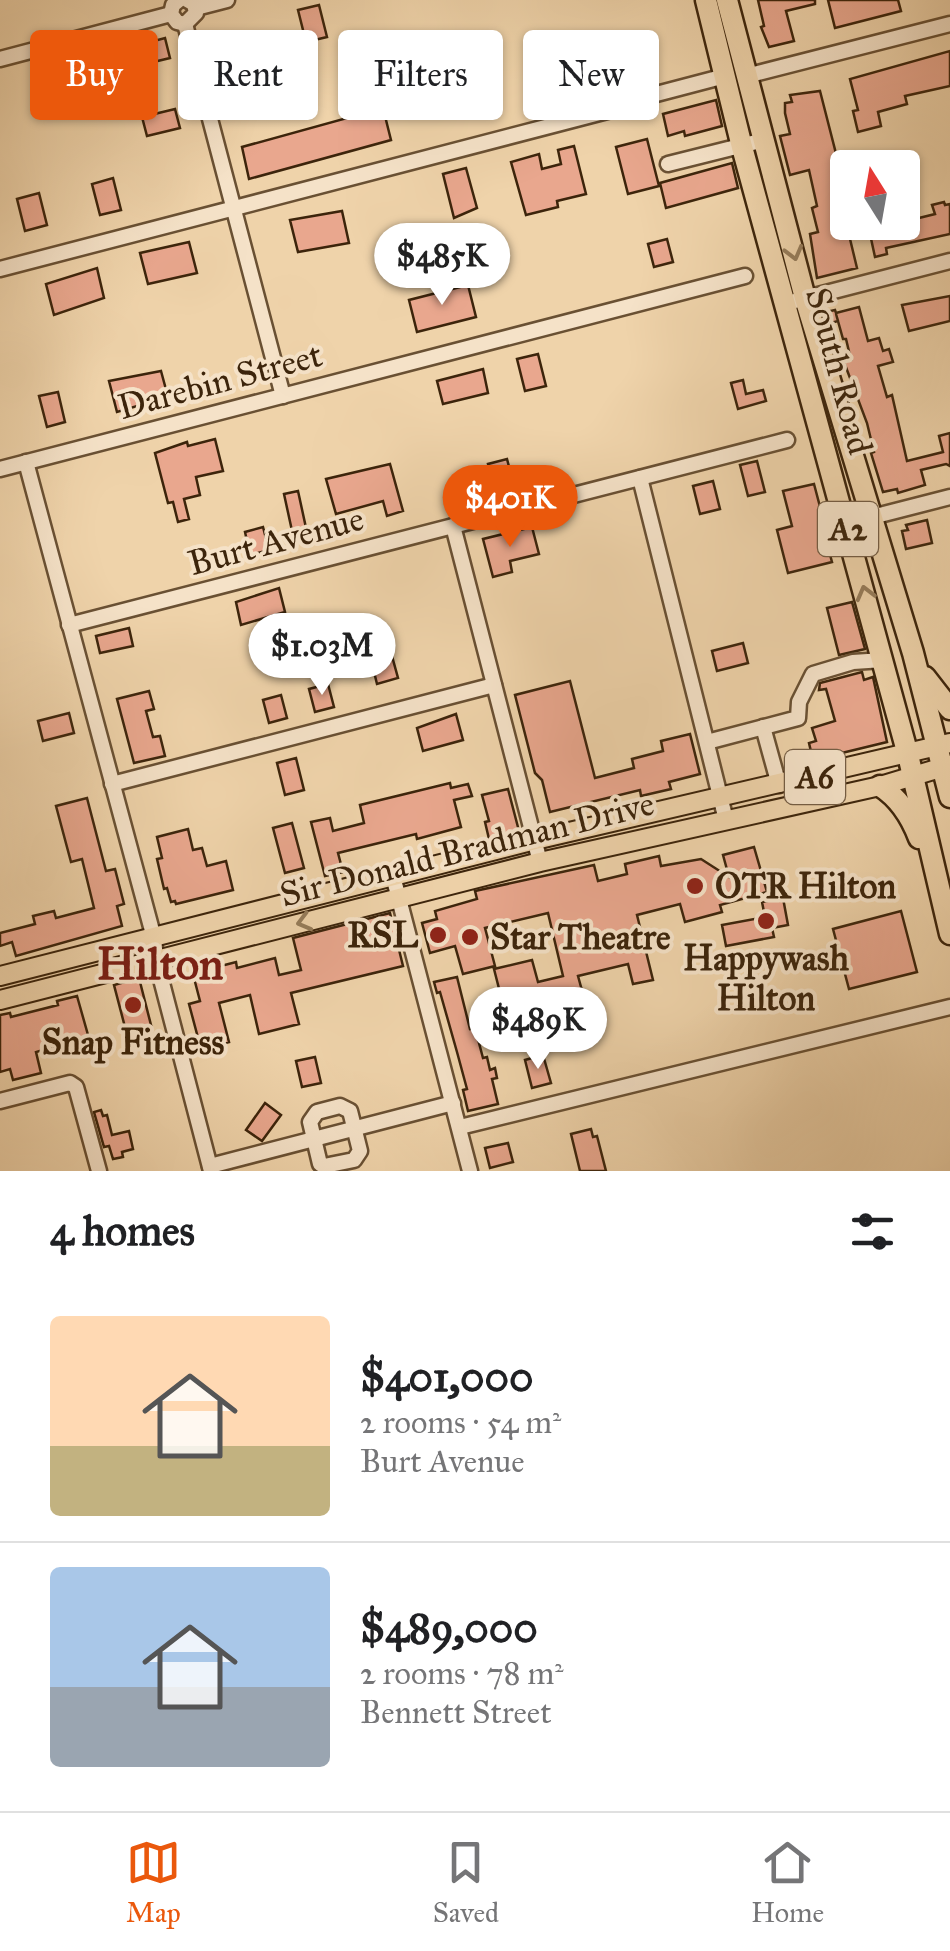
<!DOCTYPE html>
<meta charset="utf-8">
<style>
body{margin:0;font-family:"IM FELL Great Primer",serif;background:#f6f6f6;color:#202124;height:100vh;display:flex;flex-direction:column;font-size:38px;white-space:nowrap}
*{box-sizing:border-box;margin:0}
p{font-size:32px;color:#757577}
.icon{flex:none;width:55px;height:55px;fill:none;stroke:currentColor;stroke-width:2;stroke-linecap:round;stroke-linejoin:round}
.map{position:relative;height:1171px;overflow:hidden}
.drawer{display:flex;flex-direction:column;background:#fff;flex:1}
.drawer>*{flex:none}
.hud{position:absolute;left:30px;top:30px;width:890px;height:90px;display:flex;gap:20px}
.needle{width:65px;rotate:349deg}
.buttons{position:absolute;left:830px;top:150px;display:grid;gap:20px}
.buttons a{display:grid;place-items:center;width:90px;height:90px;border-radius:10px;background:#fff;box-shadow:0 2px 8px #0004;font-size:50px}
.price{position:absolute;translate:-50% -85px;padding:0 22px;border-radius:35px;background:#fff;color:#222;font-size:32px;line-height:65px;filter:drop-shadow(0 2px 5px #0008)}
.price::after{content:'';position:absolute;left:50%;top:60px;width:30px;height:22px;margin-left:-15px;background:inherit;clip-path:polygon(0 0,100% 0,50% 100%)}
.price.current{background:#ea580c;color:#fff}
ul{padding:0;list-style:none}
li{display:flex;align-items:center;gap:30px;height:250px;padding:0 50px}
li+li{border-top:2px solid #e0e0e0}
li span{display:grid;place-items:center;flex:none;width:280px;height:200px;border-radius:10px;color:#555}
li>.icon{margin-inline-start:auto}
span .icon{width:120px;height:120px;fill:#fffc;stroke-width:1}
li b{font-size:42px}
h2{display:flex;justify-content:space-between;align-items:center;height:120px;padding:0 50px;font-size:42px}
.tag{padding:0 35px;border-radius:10px;background:#fff;box-shadow:0 2px 8px #0004;font-size:35px;line-height:90px}
.tag.current{background:#ea580c;color:#fff}
.menu{display:flex;justify-content:space-around;align-items:center;height:140px;border-top:2px solid #e0e0e0;background:#fff;font-size:28px;color:#757577}
.menu a{display:grid;justify-items:center;gap:5px}
.menu .current{color:#ea580c}
.map>svg:first-child{display:block}
</style>
<div class="map">
<svg width="950" height="1171" viewBox="0 0 950 1171">
<rect width="100%" height="100%" fill="#efd3aa"/>
<filter id="stains"><feTurbulence type="fractalNoise" baseFrequency=".002" numOctaves="4"/><feColorMatrix values="0 0 0 0 .2 0 0 0 0 .09 0 0 0 0 .02 0 0 0 .5 -.17"/></filter>
<radialGradient id="worn" r=".72"><stop offset=".6" stop-color="#630" stop-opacity="0"/><stop offset="1" stop-color="#630" stop-opacity=".3"/></radialGradient>
<g fill="#e9a78e" stroke="#3c240b" stroke-width="2.5">
<polygon points="758,0 815,0 815,4 786,11 794,41 769,47 761,27 764,26"/>
<polygon points="828,0 898,0 901,11 835,28"/>
<polygon points="319,5 327,37 306,42 298,10"/>
<polygon points="165,38 170,58 137,66 132,47"/>
<polygon points="950,51 950,86 905,96 907,104 878,112 881,126 858,132 853,111 858,110 850,79"/>
<polygon points="484,78 492,110 470,115 462,84"/>
<polygon points="262,82 268,104 236,112 230,90"/>
<polygon points="820,91 841,173 848,172 848,222 902,222 902,209 912,206 915,219 935,214 932,205 944,202 945,205 950,204 950,234 886,248 887,254 875,257 870,234 850,239 857,268 817,278 810,234 818,232 812,208 817,206 809,170 790,175 780,136 790,134 785,113 785,103 792,102 790,95"/>
<polygon points="716,100 722,126 685,136 684,131 668,136 663,114"/>
<polygon points="383,108 391,140 249,179 242,147"/>
<polygon points="175,109 180,128 147,136 142,117"/>
<polygon points="647,139 659,186 628,194 616,147"/>
<polygon points="574,146 586,194 557,201 558,207 526,215 511,162 539,154 542,169 561,164 558,150"/>
<polygon points="732,163 738,188 666,208 660,183"/>
<polygon points="466,168 477,208 454,218 443,174"/>
<polygon points="113,178 121,210 100,215 92,184"/>
<polygon points="39,193 47,225 25,231 17,199"/>
<polygon points="342,211 349,243 298,252 290,220"/>
<polygon points="667,239 673,262 654,267 648,244"/>
<polygon points="189,242 197,273 148,284 140,253"/>
<polygon points="97,268 104,298 54,315 46,284"/>
<polygon points="468,285 476,317 417,332 409,300"/>
<polygon points="950,296 950,321 909,331 902,305"/>
<polygon points="859,307 868,341 879,338 883,351 889,349 893,362 878,366 887,397 892,395 907,461 943,452 939,436 950,433 950,466 946,464 921,470 925,485 898,493 897,489 883,492 871,453 874,452 867,423 844,362 851,360 846,339 843,339 836,314 838,321 828,324 825,316 826,312 835,310 836,313"/>
<polygon points="538,354 546,386 525,391 517,359"/>
<polygon points="483,369 488,393 443,404 437,381"/>
<polygon points="161,371 168,397 117,412 109,381"/>
<polygon points="743,380 746,394 763,390 766,401 738,409 731,383"/>
<polygon points="58,392 65,422 47,427 39,396"/>
<polygon points="215,439 223,471 196,477 200,495 184,499 189,519 178,522 173,502 168,503 155,453 187,442 188,446"/>
<polygon points="507,459 513,482 494,487 488,464"/>
<polygon points="757,461 765,492 748,496 740,465"/>
<polygon points="390,464 403,511 387,516 383,501 336,514 326,479"/>
<polygon points="713,481 720,509 700,514 693,486"/>
<polygon points="814,484 823,518 829,517 837,549 829,551 832,562 788,573 777,530 792,526 783,491"/>
<polygon points="298,491 308,537 294,540 284,494"/>
<polygon points="927,520 932,543 906,549 902,531 908,530 906,525"/>
<polygon points="263,527 269,550 250,555 245,532"/>
<polygon points="532,527 539,554 510,561 512,572 493,577 483,539"/>
<polygon points="279,588 285,612 241,625 236,602"/>
<polygon points="852,602 865,649 839,655 827,608"/>
<polygon points="129,628 133,646 100,653 96,636"/>
<polygon points="387,638 398,678 377,684 367,643"/>
<polygon points="743,643 748,663 717,671 712,651"/>
<polygon points="862,672 864,680 873,677 887,742 813,760 809,743 816,741 812,728 835,721 826,689 819,690 820,683"/>
<polygon points="570,681 595,778 634,768 632,759 663,751 661,741 690,734 700,774 669,782 671,789 641,796 640,790 550,812 542,780 535,773 515,695"/>
<polygon points="328,684 334,707 315,712 309,689"/>
<polygon points="149,691 154,709 146,711 153,737 160,736 165,756 134,763 117,699"/>
<polygon points="281,695 287,718 269,723 263,700"/>
<polygon points="69,713 74,733 43,741 38,721"/>
<polygon points="456,714 463,740 423,751 417,728"/>
<polygon points="296,758 304,790 285,795 277,763"/>
<polygon points="450,783 451,788 468,784 472,796 454,800 461,827 417,839 416,834 338,853 343,872 325,876 311,822 330,818 333,831 364,823 360,805"/>
<polygon points="508,789 519,831 489,839 485,822 489,821 482,795"/>
<polygon points="87,798 106,871 115,869 124,904 117,906 122,926 16,956 12,942 0,946 0,933 35,924 33,916 54,911 56,918 94,908 82,859 71,862 56,806"/>
<polygon points="292,823 304,868 285,873 273,828"/>
<polygon points="188,829 193,850 202,848 207,866 226,861 233,890 176,904 175,901 171,902 167,888 164,889 157,859 162,858 157,837"/>
<polygon points="754,847 767,892 720,905 722,912 685,922 680,904 637,915 653,980 633,984 628,964 578,976 584,998 507,1020 494,969 532,960 538,982 563,976 548,913 485,928 495,966 463,974 455,946 430,953 422,923 437,919 435,911 477,899 475,891 594,865 598,881 627,874 625,864 659,856 661,866 701,859 729,877 723,855"/>
<polygon points="783,898 788,925 772,928 774,937 726,946 722,925 765,917 762,902"/>
<polygon points="901,911 917,972 849,989 833,929"/>
<polygon points="390,913 403,966 291,993 299,1024 259,1034 250,995 219,1003 229,1042 201,1049 189,1004 200,1001 194,978 218,972 217,967 236,962 237,968 275,958 279,975 301,970 293,938"/>
<polygon points="457,977 470,1029 475,1028 483,1058 487,1057 490,1070 495,1068 497,1078 492,1079 498,1104 468,1111 463,1090 467,1089 457,1052 440,992 437,993 434,982"/>
<polygon points="139,978 151,1025 126,1031 114,985"/>
<polygon points="77,996 90,1042 78,1045 76,1040 36,1052 41,1073 13,1080 10,1069 0,1072 0,1015 10,1013 11,1017 58,1005 57,1001"/>
<polygon points="543,1055 551,1083 532,1088 525,1060"/>
<polygon points="315,1057 321,1083 302,1087 296,1061"/>
<polygon points="265,1103 281,1115 262,1141 246,1130"/>
<polygon points="101,1110 103,1116 107,1115 112,1135 129,1131 133,1149 122,1152 123,1157 113,1159 109,1146 104,1147 94,1112"/>
<polygon points="591,1129 593,1137 597,1136 606,1171 580,1171 571,1134"/>
<polygon points="508,1143 513,1162 490,1168 485,1148"/>
</g>
<g fill="none" stroke-linecap="round" stroke-linejoin="round">
<g stroke="#695033" stroke-width="19">
<g id="minor">
<polyline points="179,0 173,5 171,14 177,22 185,24 196,13 194,4 187,0"/>
<polyline points="196,8 227,0"/>
<polyline points="185,24 283,396"/>
<polyline points="0,59 171,14"/>
<polyline points="746,76 950,24"/>
<polyline points="622,103 725,76"/>
<polyline points="668,164 764,140"/>
<polyline points="0,269 615,109"/>
<polyline points="787,303 950,261"/>
<polyline points="26,462 154,938 156,960 211,1171"/>
<polyline points="0,469 745,276"/>
<polyline points="640,478 726,820"/>
<polyline points="872,517 950,497"/>
<polyline points="453,526 540,862"/>
<polyline points="69,625 787,440"/>
<polyline points="763,727 779,785"/>
<polyline points="707,742 798,718 799,702 813,674 853,662 883,660"/>
<polyline points="112,784 494,685"/>
<polyline points="393,876 470,1171"/>
<polyline points="0,1101 70,1083 76,1087 99,1171"/>
<polygon points="340,1106 350,1111 360,1151 354,1160 324,1166 320,1164 310,1122 317,1112"/>
<polyline points="460,1127 950,1007"/>
<polyline points="210,1166 453,1103"/>
</g>
</g>
<g stroke="#3c240b" stroke-width="22">
<g id="major">
<polyline points="0,976 535,840 950,743"/>
<polyline points="0,1000 540,862 880,786 950,765"/>
</g>
</g>
<g stroke="#3c240b" stroke-width="25">
<g id="highway">
<polyline points="706,0 742,147 908,755 950,934"/>
<polyline points="727,0 805,298 913,653 950,797"/>
<polyline points="925,677 950,709"/>
<path d="M880,786C899,798 911,817 919,838"/>
</g>
</g>
<use href="#minor" stroke="#f5e2c8" stroke-width="14"/>
<use href="#major" stroke="#efd3aa" stroke-width="18"/>
<use href="#highway" stroke="#efd3aa" stroke-width="20"/>
</g>
<defs><path id="oneway-chevron" d="M-2-3.5L2.5 0L-2 3.5" fill="none" stroke-width="1.6" stroke-linecap="round" stroke-linejoin="round" transform="scale(2.5)"/></defs>
<g stroke="#967c5a">
<use href="#oneway-chevron" transform="translate(794 253) rotate(75)"/>
<use href="#oneway-chevron" transform="translate(865 593) rotate(-105)"/>
<use href="#oneway-chevron" transform="translate(304 922) rotate(165)"/>
</g>
<g fill="#8f2418" stroke="#f5e2c8" stroke-width="4">
<circle cx="695" cy="886" r="10"/>
<circle cx="766" cy="921" r="10"/>
<circle cx="438" cy="935" r="10"/>
<circle cx="470" cy="937" r="10"/>
<circle cx="133" cy="1005" r="10"/>
</g>
<g text-anchor="middle" dominant-baseline="central" stroke-width="8" stroke-linejoin="round" paint-order="stroke">
<g fill="#f5e2c8" stroke="#745d44" stroke-width="2.5">
<rect x="818" y="502" width="60" height="54" rx="8"/>
<rect x="785" y="750" width="60" height="54" rx="8"/>
</g>
<g font-size="32" font-weight="bold" fill="#3c240b">
<text x="848" y="529">A2</text>
<text x="815" y="777">A6</text>
</g>
<g font-size="35" fill="#3c240b" stroke="#f5e2c8">
<text transform="translate(839 371) rotate(75)">South Road</text>
<text transform="translate(220 381) rotate(-15)">Darebin Street</text>
<text transform="translate(276 541) rotate(-15)">Burt Avenue</text>
<text transform="translate(467 849) rotate(-14)">Sir Donald Bradman Drive</text>
</g>
<g font-size="35" font-weight="bold" fill="#3c240b" stroke="#f5e2c8" text-anchor="start">
<text x="715" y="886">OTR Hilton</text>
<text x="418" y="935" text-anchor="end">RSL</text>
<text x="490" y="937">Star Theatre</text>
<text x="766" y="958" text-anchor="middle">Happywash<tspan x="766" dy="40">Hilton</tspan></text>
<text x="133" y="1042" text-anchor="middle">Snap Fitness</text>
</g>
<g font-size="45" font-weight="bold" fill="#7a1f14" stroke="#f5e2c8">
<text x="160" y="963">Hilton</text>
</g>
</g>
<rect width="100%" height="100%" filter="url(#stains)"/>
<rect width="100%" height="100%" fill="url(#worn)"/>
</svg>
<div class="buttons">
<a><svg class="needle" viewBox="-14 -14 28 28"><path d="M0-13l5 13h-10z" fill="#e53935"/><path d="M0 13l5-13h-10z" fill="#757577"/></svg></a>
</div>
<b class="price" style="left:442px;top:308px">$485K</b>
<b class="price current" style="left:510px;top:550px">$401K</b>
<b class="price" style="left:322px;top:698px">$1.03M</b>
<b class="price" style="left:538px;top:1072px">$489K</b>
<div class="hud">
<a class="tag current">Buy</a>
<a class="tag">Rent</a>
<a class="tag">Filters</a>
<a class="tag">New</a>
</div>
</div>
<section class="drawer">
<h2>4 homes<svg class="icon" aria-label="filters" viewBox="0 0 24 24"><path d="M4 7h16M4 17h16"/><circle cx="9" cy="7" r="2"/><circle cx="15" cy="17" r="2"/></svg></h2>
<ul>
<li><span style="background:linear-gradient(#ffd9b3 65%,#c2b280 0)"><svg class="icon" aria-label="home" viewBox="0 0 24 24"><path d="M3 11l9-7 9 7M6 9v11h12V9"/></svg></span><div><b>$401,000</b><p>2 rooms · 54 m²</p><p>Burt Avenue</p></div></li>
<li><span style="background:linear-gradient(#a9c7e8 60%,#9aa5b1 0)"><svg class="icon" aria-label="home" viewBox="0 0 24 24"><path d="M3 11l9-7 9 7M6 9v11h12V9"/></svg></span><div><b>$489,000</b><p>2 rooms · 78 m²</p><p>Bennett Street</p></div></li>
</ul>
</section>
<nav class="menu">
<a class="current"><svg class="icon" aria-label="map" viewBox="0 0 24 24"><path d="M3 6l6-2 6 2 6-2v14l-6 2-6-2-6 2zM9 4v14M15 6v14"/></svg>Map</a>
<a><svg class="icon" aria-label="saved" viewBox="0 0 24 24"><path d="M7 4h10v16l-5-4-5 4z"/></svg>Saved</a>
<a><svg class="icon" aria-label="home" viewBox="0 0 24 24"><path d="M3 11l9-7 9 7M6 9v11h12V9"/></svg>Home</a>
</nav>
